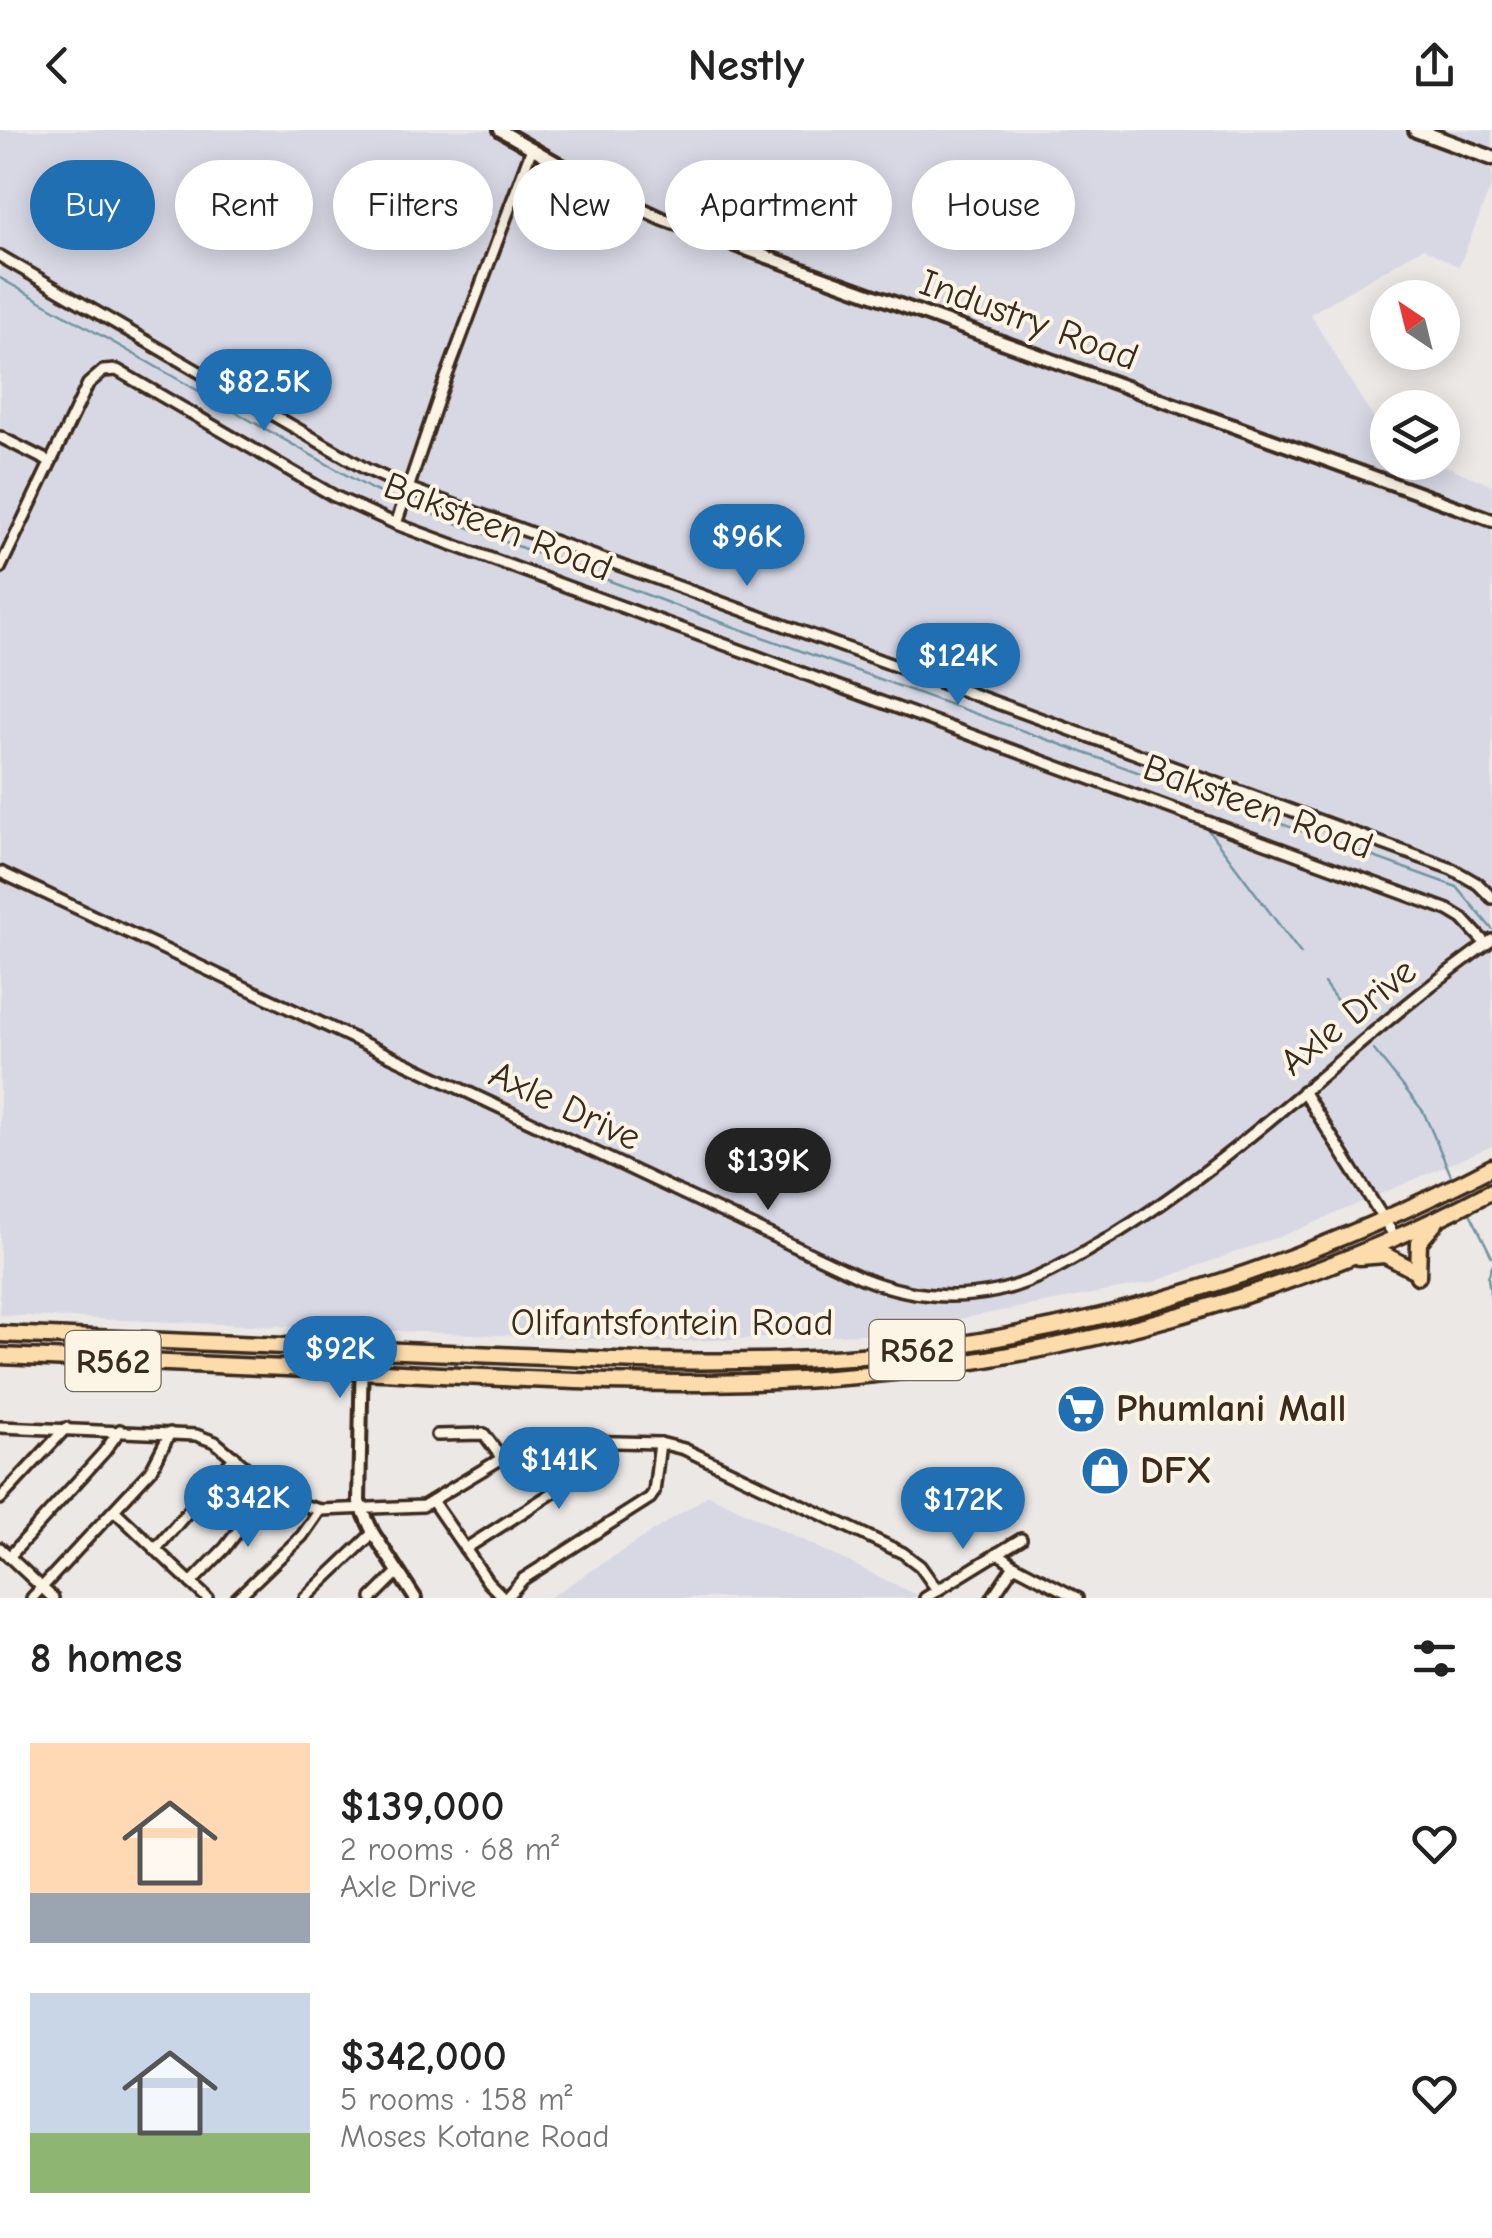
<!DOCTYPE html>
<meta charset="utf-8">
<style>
body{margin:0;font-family:"Comic Neue",sans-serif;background:#f6f6f6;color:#222;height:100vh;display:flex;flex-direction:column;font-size:38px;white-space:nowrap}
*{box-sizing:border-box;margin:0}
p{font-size:32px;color:#767676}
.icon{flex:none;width:55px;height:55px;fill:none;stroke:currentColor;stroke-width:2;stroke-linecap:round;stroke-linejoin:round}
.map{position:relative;height:1468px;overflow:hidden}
.panel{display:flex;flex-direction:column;background:#fff;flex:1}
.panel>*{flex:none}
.guide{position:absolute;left:30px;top:30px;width:1432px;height:90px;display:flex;gap:20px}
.needle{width:65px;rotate:325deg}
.tools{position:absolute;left:1370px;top:150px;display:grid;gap:20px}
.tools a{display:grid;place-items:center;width:90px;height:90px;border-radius:50%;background:#fff;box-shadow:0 5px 25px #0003;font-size:50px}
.price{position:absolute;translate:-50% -85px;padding:0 22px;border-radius:35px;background:#1f6fb2;color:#fff;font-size:32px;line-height:65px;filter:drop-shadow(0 2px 5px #0008)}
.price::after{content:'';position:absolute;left:50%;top:60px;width:30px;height:22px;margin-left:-15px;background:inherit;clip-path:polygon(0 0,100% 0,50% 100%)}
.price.active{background:#222;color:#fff}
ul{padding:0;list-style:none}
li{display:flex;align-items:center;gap:30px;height:250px;padding:0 30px}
li span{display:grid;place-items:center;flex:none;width:280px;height:200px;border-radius:0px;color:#555}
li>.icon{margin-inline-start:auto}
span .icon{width:120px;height:120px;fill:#fffc;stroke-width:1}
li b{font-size:42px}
h2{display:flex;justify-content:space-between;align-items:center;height:120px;padding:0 30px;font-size:42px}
.chip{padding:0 35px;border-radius:45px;background:#fff;box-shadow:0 5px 25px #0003;font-size:35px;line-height:90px}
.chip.active{background:#1f6fb2;color:#fff}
header{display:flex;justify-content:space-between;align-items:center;height:130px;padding:0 30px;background:#fff;font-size:45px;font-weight:700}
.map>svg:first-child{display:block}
</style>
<header><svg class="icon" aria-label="back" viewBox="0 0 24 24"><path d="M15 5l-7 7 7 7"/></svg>Nestly<svg class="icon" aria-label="share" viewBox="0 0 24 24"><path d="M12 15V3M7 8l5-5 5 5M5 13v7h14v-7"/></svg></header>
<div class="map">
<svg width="1492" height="1468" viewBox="0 0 1492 1468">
<rect width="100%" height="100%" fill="#ece8e5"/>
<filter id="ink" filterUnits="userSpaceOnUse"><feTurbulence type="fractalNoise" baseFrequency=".01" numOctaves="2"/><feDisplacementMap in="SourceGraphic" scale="20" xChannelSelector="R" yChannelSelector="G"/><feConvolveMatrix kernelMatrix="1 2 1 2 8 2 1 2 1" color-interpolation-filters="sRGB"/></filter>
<g filter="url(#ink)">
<g fill="#d8d8e5">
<polygon points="0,0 1492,0 1492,54 1459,137 1423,118 1310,184 1387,311 1388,332 1438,333 1492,355 1492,1016 1297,1100 1151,1153 884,1203 669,1212 0,1185"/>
<polygon points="709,1365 917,1465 912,1468 549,1468"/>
</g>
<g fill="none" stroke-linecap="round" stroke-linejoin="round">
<g stroke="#7095a0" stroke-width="2.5">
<polyline points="0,148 371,359 398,371"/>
<polyline points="406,374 679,477 1457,757 1492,799"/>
<polyline points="1203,693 1301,824"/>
<polyline points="1324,853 1354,894"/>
<polyline points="1374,920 1423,981 1453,1050"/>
<polyline points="1468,1079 1492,1127"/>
<polyline points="1492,1136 1488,1147 1492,1177"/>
</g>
<g stroke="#3b2a1e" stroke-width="16">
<g id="minor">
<polyline points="0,126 366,339 408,358 1452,739 1478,754 1492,768"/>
<polyline points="0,307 50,332"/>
<polyline points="396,394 440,264 532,18"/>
<polyline points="0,438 88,254 103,241 117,240 334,366 396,394 1448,780 1463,789 1486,814"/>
<path d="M0,742L862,1148C905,1165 951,1171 997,1161C1037,1152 1072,1130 1107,1109C1247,1025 1359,903 1492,810"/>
<polyline points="1303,961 1395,1107"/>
<polyline points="0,1297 196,1305 215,1312 285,1370 320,1380 423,1376 532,1310 660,1313 684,1319 903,1423 920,1436 937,1460"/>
<polyline points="437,1305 484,1304 501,1327"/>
<polyline points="0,1369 66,1298"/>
<polyline points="433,1372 488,1452 504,1468"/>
<polyline points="114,1380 207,1468"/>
<polyline points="0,1418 53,1468"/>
<polyline points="465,1419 593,1337 599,1326 600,1311"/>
<polyline points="155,1420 235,1327"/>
<polyline points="998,1423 1014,1435 1077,1468"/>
<polyline points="9,1427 104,1322 120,1300"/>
<polyline points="191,1453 225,1418 271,1358"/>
<polyline points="32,1468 151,1340 170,1303"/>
<polyline points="237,1468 302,1406 320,1380"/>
<polyline points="305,1468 373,1403"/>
<polyline points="372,1468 398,1442"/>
<polyline points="506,1468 523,1449 650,1368 654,1362 660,1313"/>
<polyline points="925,1468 1021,1409"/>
<polyline points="992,1468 1014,1435"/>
</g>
</g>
<g stroke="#3b2a1e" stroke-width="18">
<g id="tertiary">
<polyline points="500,0 618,68 663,89 1492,390"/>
<polyline points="362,1220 359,1372 373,1403 415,1468"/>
</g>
</g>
<g stroke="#3b2a1e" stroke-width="20">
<polyline id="secondary" points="1416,0 1492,28"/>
</g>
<g stroke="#3b2a1e" stroke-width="21">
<g id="primary">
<polyline points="1359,1127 1385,1125 1414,1140"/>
<polyline points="1418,1146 1419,1112 1436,1092"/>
<path d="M0,1204L639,1231C727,1232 816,1232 903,1222C1109,1198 1309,1133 1492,1037"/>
<path d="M0,1226C127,1232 255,1236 382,1242C540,1250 699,1260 856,1246C1073,1226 1300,1163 1492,1061"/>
</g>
</g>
<use href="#minor" stroke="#fcf5e5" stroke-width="9"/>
<use href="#tertiary" stroke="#fcf5e5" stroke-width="10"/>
<use href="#secondary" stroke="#fcf5e5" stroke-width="12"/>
<use href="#primary" stroke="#fddcac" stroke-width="14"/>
</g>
</g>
<defs>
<g id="supermarket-disc" transform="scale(2.5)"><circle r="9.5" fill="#1f6fb2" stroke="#fcf5e5"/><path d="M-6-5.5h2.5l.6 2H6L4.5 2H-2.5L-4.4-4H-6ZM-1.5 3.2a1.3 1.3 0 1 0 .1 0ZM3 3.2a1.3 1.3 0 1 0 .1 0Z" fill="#fff"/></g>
<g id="shop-disc" transform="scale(2.5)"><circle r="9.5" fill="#1f6fb2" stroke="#fcf5e5"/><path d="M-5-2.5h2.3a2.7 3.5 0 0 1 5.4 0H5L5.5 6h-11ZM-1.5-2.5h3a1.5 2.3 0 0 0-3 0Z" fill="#fff"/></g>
</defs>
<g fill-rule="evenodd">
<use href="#supermarket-disc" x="1081" y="1279"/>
<use href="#shop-disc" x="1105" y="1341"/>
</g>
<g text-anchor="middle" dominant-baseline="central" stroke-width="8" stroke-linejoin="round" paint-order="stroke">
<g fill="#fcf5e5" stroke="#75675a" stroke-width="2.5">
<rect x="869.5" y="1190" width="95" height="60" rx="8"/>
<rect x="65.5" y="1201" width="95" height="60" rx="8"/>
</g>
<g font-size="35" font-weight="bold" fill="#3b2a1e">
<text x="917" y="1220">R562</text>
<text x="113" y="1231">R562</text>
</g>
<g font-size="38" fill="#3b2a1e" stroke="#fcf5e5">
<text transform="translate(1029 190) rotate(20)">Industry Road</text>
<text transform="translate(498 397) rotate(21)">Baksteen Road</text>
<text transform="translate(1258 677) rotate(20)">Baksteen Road</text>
<text transform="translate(1348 887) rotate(-39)">Axle Drive</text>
<text transform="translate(565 976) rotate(25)">Axle Drive</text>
<text x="672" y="1193">Olifantsfontein Road</text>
</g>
<g font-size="38" font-weight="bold" fill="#3b2a1e" stroke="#fcf5e5" text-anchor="start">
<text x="1116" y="1279">Phumlani Mall</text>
<text x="1140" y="1341">DFX</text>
</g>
</g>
</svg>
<div class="tools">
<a><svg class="needle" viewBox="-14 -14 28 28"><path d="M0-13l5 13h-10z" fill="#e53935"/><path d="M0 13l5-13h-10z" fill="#767676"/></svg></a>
<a><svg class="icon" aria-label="layers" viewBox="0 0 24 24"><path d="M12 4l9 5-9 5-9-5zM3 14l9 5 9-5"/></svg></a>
</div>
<b class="price" style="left:264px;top:304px">$82.5K</b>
<b class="price" style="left:747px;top:459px">$96K</b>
<b class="price" style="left:958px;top:578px">$124K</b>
<b class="price active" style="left:768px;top:1083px">$139K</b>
<b class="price" style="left:340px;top:1271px">$92K</b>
<b class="price" style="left:559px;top:1382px">$141K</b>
<b class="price" style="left:248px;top:1420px">$342K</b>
<b class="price" style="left:963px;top:1422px">$172K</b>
<div class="guide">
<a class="chip active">Buy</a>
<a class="chip">Rent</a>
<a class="chip">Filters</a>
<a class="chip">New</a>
<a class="chip">Apartment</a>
<a class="chip">House</a>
</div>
</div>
<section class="panel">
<h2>8 homes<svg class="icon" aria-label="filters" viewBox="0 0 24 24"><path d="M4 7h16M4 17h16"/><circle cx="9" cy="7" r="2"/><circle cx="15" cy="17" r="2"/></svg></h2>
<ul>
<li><span style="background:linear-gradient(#ffd9b3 75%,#9aa5b1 0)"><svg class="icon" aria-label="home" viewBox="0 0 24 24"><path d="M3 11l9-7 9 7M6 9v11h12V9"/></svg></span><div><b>$139,000</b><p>2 rooms · 68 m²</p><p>Axle Drive</p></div><svg class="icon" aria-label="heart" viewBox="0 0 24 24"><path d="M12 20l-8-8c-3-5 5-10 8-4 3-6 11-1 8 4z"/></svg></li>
<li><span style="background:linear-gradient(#c9d6e8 70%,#8fb573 0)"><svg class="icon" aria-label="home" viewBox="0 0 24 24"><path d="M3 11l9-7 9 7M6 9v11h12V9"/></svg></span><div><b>$342,000</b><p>5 rooms · 158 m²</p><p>Moses Kotane Road</p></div><svg class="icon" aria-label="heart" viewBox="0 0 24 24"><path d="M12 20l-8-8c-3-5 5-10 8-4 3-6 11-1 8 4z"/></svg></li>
</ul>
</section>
